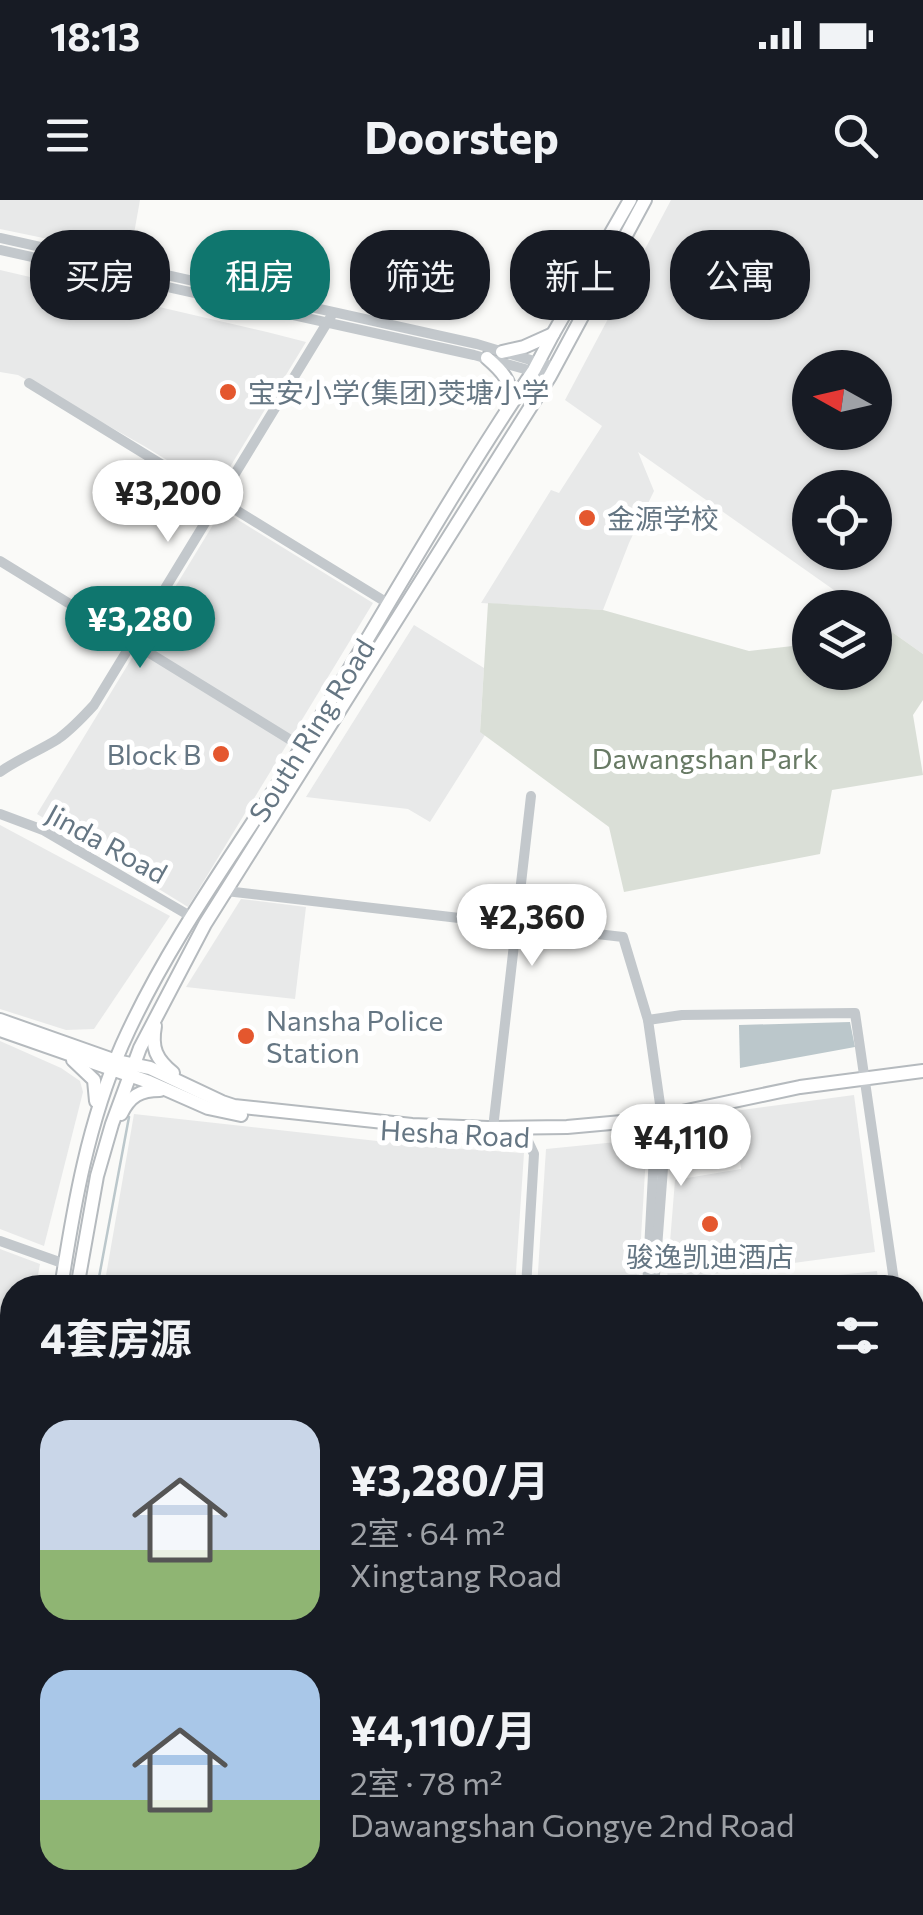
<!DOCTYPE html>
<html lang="zh">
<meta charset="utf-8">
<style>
body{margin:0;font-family:Commissioner,"Noto Sans SC",sans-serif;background:#20242c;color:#f1f3f6;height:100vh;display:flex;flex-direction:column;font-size:38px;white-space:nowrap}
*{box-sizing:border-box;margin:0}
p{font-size:32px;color:#9ea1a6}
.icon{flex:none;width:55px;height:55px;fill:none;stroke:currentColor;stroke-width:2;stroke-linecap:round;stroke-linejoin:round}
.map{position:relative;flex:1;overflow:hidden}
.sheet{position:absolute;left:0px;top:1075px;width:925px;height:640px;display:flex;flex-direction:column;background:#171b24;border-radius:40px 40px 0 0;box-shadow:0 2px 8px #0004}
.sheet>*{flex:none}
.top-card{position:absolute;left:30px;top:30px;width:865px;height:90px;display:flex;gap:20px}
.needle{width:65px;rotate:278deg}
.controls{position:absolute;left:792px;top:150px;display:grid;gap:20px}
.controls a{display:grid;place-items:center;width:100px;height:100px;border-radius:50%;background:#171b24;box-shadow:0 2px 8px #0004;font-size:50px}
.price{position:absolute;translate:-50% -85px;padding:0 22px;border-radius:35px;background:#fff;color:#222;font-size:32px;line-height:65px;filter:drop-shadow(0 2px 5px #0008)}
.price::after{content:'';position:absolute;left:50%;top:60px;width:30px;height:22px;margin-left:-15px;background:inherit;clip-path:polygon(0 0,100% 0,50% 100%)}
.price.current{background:#0f766e;color:#fff}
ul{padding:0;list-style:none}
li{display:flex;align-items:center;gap:30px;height:250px;padding:0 40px}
li span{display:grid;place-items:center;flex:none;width:280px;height:200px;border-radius:30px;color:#555}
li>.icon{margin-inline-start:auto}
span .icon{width:120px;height:120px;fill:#fffc;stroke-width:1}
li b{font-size:42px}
h2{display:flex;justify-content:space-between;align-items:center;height:120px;padding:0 40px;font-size:42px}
.pill{padding:0 35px;border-radius:40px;background:#171b24;box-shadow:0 2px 8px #0004;font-size:35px;line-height:90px}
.pill.current{background:#0f766e;color:#fff}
.status{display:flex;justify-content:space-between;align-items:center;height:70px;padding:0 50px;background:#171b24;direction:ltr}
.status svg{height:28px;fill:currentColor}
header{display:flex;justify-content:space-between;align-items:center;height:130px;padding:0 40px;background:#171b24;font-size:45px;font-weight:700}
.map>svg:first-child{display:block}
</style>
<div class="status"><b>18:13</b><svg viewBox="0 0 49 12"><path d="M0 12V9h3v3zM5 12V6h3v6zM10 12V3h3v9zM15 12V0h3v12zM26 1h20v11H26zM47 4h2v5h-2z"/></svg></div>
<header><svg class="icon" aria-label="menu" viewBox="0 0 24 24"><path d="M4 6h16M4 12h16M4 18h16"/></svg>Doorstep<svg class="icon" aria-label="search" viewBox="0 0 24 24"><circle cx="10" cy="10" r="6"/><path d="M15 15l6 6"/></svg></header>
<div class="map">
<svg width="923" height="1715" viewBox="0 0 923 1715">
<rect width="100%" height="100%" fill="#fafaf8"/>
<g fill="#e8e9e9" fill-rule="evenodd">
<polygon points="0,0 140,0 130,56 0,29"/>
<path d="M671,0H923V454L875,420V408L858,407L638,252L654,291L629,343L603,410L481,403L551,290L559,293L602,226L565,200ZM810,168H875V232H810ZM810,288H875V352H810Z"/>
<polygon points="0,70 267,132 306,142 216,290 144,246 18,175 0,172"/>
<polygon points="222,310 373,403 188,707 37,614"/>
<polygon points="414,425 484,468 480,531 485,535 430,622 408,609 306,597"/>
<polygon points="0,625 170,716 94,829 66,830 0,809"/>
<polygon points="241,699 306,707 295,799 186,787"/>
<polygon points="0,841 61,868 80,881 83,892 44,1046 0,1029"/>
<polygon points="854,895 875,1052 667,1080 675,980 741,969 734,911"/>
<polygon points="134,914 422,946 524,953 515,1087 104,1087"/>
<polygon points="647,939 638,1087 537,1087 546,949"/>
<polygon points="0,1049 40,1064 36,1087 12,1088 11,1223 0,1218"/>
<polygon points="877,1071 879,1087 723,1087"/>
<polygon points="923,1152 923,1581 913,1582 912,1179"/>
<polygon points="923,1646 923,1715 749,1715 749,1703 912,1702 913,1647"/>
<polygon points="12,1675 12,1702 417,1703 415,1715 21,1715 6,1712"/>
<polygon points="439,1703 439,1702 599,1703 597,1715 437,1715"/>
</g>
<polygon fill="#dadfd7" points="488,403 603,410 749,451 810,444 810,472 875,472 875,420 923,454 923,500 913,515 923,575 832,590 820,654 624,692 609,627 480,532"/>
<polygon fill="#bbc7cb" points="850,822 855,847 740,868 739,825"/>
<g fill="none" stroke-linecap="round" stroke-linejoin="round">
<g stroke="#bbc7cb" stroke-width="2.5">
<polyline points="97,1088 129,917"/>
<polyline points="1,1689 12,1627"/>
</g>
<g stroke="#b5babe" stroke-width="16">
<g id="major">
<polyline points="502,152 524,147 553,134"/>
<path d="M487,158C503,172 510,180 513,201"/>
<polyline points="0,820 116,861 150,868 222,902 234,906 412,925 488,928 567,927 644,920 800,887 923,871"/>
<path d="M155,826C151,848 156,859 173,873"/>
<polyline points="0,830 149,882 208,908 241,915"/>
<polyline points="73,860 94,880 96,901"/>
<path d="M121,914C130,896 140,890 160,890"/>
<path d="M61,1088C74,1004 88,923 122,845C173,731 250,632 315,526C387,408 456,285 534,170L553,134L630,0"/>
<polyline points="77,1088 97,976 112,924 140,848 205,724 550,176 645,0"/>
<polyline points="0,1383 12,1362"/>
<polyline points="0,1438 12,1374"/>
<polyline points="0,1526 12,1453"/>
<polyline points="912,1604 923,1604"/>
<polyline points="912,1617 923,1617"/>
</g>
</g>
<g stroke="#c3c8cc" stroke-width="10">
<polyline points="0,38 477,144 554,167"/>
<polyline points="0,50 474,155 550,176"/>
<polyline points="29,183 389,404"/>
<polyline points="0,361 302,547"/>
<path d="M0,572C18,559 39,551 58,539C72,529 83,517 94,505L333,113"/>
<polyline points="0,614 43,630 190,716"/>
<polyline points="226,691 623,737 648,820 660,904 656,917 647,1088"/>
<polyline points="648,820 682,815 855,813 895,1088"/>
<polyline points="492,937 531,596"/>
<polyline points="0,1041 65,1064"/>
<polyline points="526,1088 534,954 526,937"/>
<polyline points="654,1088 667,915 664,910"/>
<polyline points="912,1115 923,1115"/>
<polyline points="427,1715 429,1702"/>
<polyline points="614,1715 616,1702"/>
<polyline points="734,1715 735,1702"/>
</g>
<use href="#major" stroke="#fff" stroke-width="12"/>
</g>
<g fill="#e4572e" stroke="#fff" stroke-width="4">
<circle cx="228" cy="192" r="10"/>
<circle cx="587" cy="318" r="10"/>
<circle cx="221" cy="554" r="10"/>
<circle cx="246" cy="836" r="10"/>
<circle cx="710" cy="1024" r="10"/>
</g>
<g text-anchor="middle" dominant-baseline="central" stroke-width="10" stroke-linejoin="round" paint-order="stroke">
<g font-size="28" fill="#657683" stroke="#fff" text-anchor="start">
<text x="248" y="192">宝安小学(集团)茭塘小学</text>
<text x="607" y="318">金源学校</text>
<text x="201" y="554" text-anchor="end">Block B</text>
<text x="266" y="820">Nansha Police<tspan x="266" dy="32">Station</tspan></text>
<text x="710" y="1056" text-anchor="middle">骏逸凯迪酒店</text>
</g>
<g font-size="28" fill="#657683" stroke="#fff">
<text transform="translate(311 530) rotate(-58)">South Ring Road</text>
<text transform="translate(107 643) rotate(29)">Jinda Road</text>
<text transform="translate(455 933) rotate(3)">Hesha Road</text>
</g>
<g font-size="28" fill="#687a64" stroke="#fff">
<text x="705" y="558">Dawangshan Park</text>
</g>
</g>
</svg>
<div class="controls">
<a><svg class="needle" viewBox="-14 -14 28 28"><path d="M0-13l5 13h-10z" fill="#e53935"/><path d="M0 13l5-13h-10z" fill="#9ea1a6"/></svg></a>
<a><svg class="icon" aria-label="locate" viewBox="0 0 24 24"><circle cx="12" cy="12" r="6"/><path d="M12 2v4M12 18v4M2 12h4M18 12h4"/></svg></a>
<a><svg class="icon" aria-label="layers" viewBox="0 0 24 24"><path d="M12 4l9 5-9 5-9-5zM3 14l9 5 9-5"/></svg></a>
</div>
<b class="price" style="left:168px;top:345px">¥3,200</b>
<b class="price current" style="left:140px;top:471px">¥3,280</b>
<b class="price" style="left:532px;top:769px">¥2,360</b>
<b class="price" style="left:681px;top:989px">¥4,110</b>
<div class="top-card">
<a class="pill">买房</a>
<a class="pill current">租房</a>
<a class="pill">筛选</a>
<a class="pill">新上</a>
<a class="pill">公寓</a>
</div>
<section class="sheet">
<h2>4套房源<svg class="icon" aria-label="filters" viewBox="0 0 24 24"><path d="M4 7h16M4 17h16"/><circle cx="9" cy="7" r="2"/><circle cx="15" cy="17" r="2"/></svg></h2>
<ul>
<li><span style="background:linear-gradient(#c9d6e8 65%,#8fb573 0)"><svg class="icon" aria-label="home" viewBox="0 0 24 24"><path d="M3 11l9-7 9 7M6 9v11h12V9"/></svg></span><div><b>¥3,280/月</b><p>2室 · 64 m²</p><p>Xingtang Road</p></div></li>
<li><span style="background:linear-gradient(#a9c7e8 65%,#8fb573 0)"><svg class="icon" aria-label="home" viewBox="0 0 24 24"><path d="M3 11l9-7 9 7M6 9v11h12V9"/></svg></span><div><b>¥4,110/月</b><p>2室 · 78 m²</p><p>Dawangshan Gongye 2nd Road</p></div></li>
</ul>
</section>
</div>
